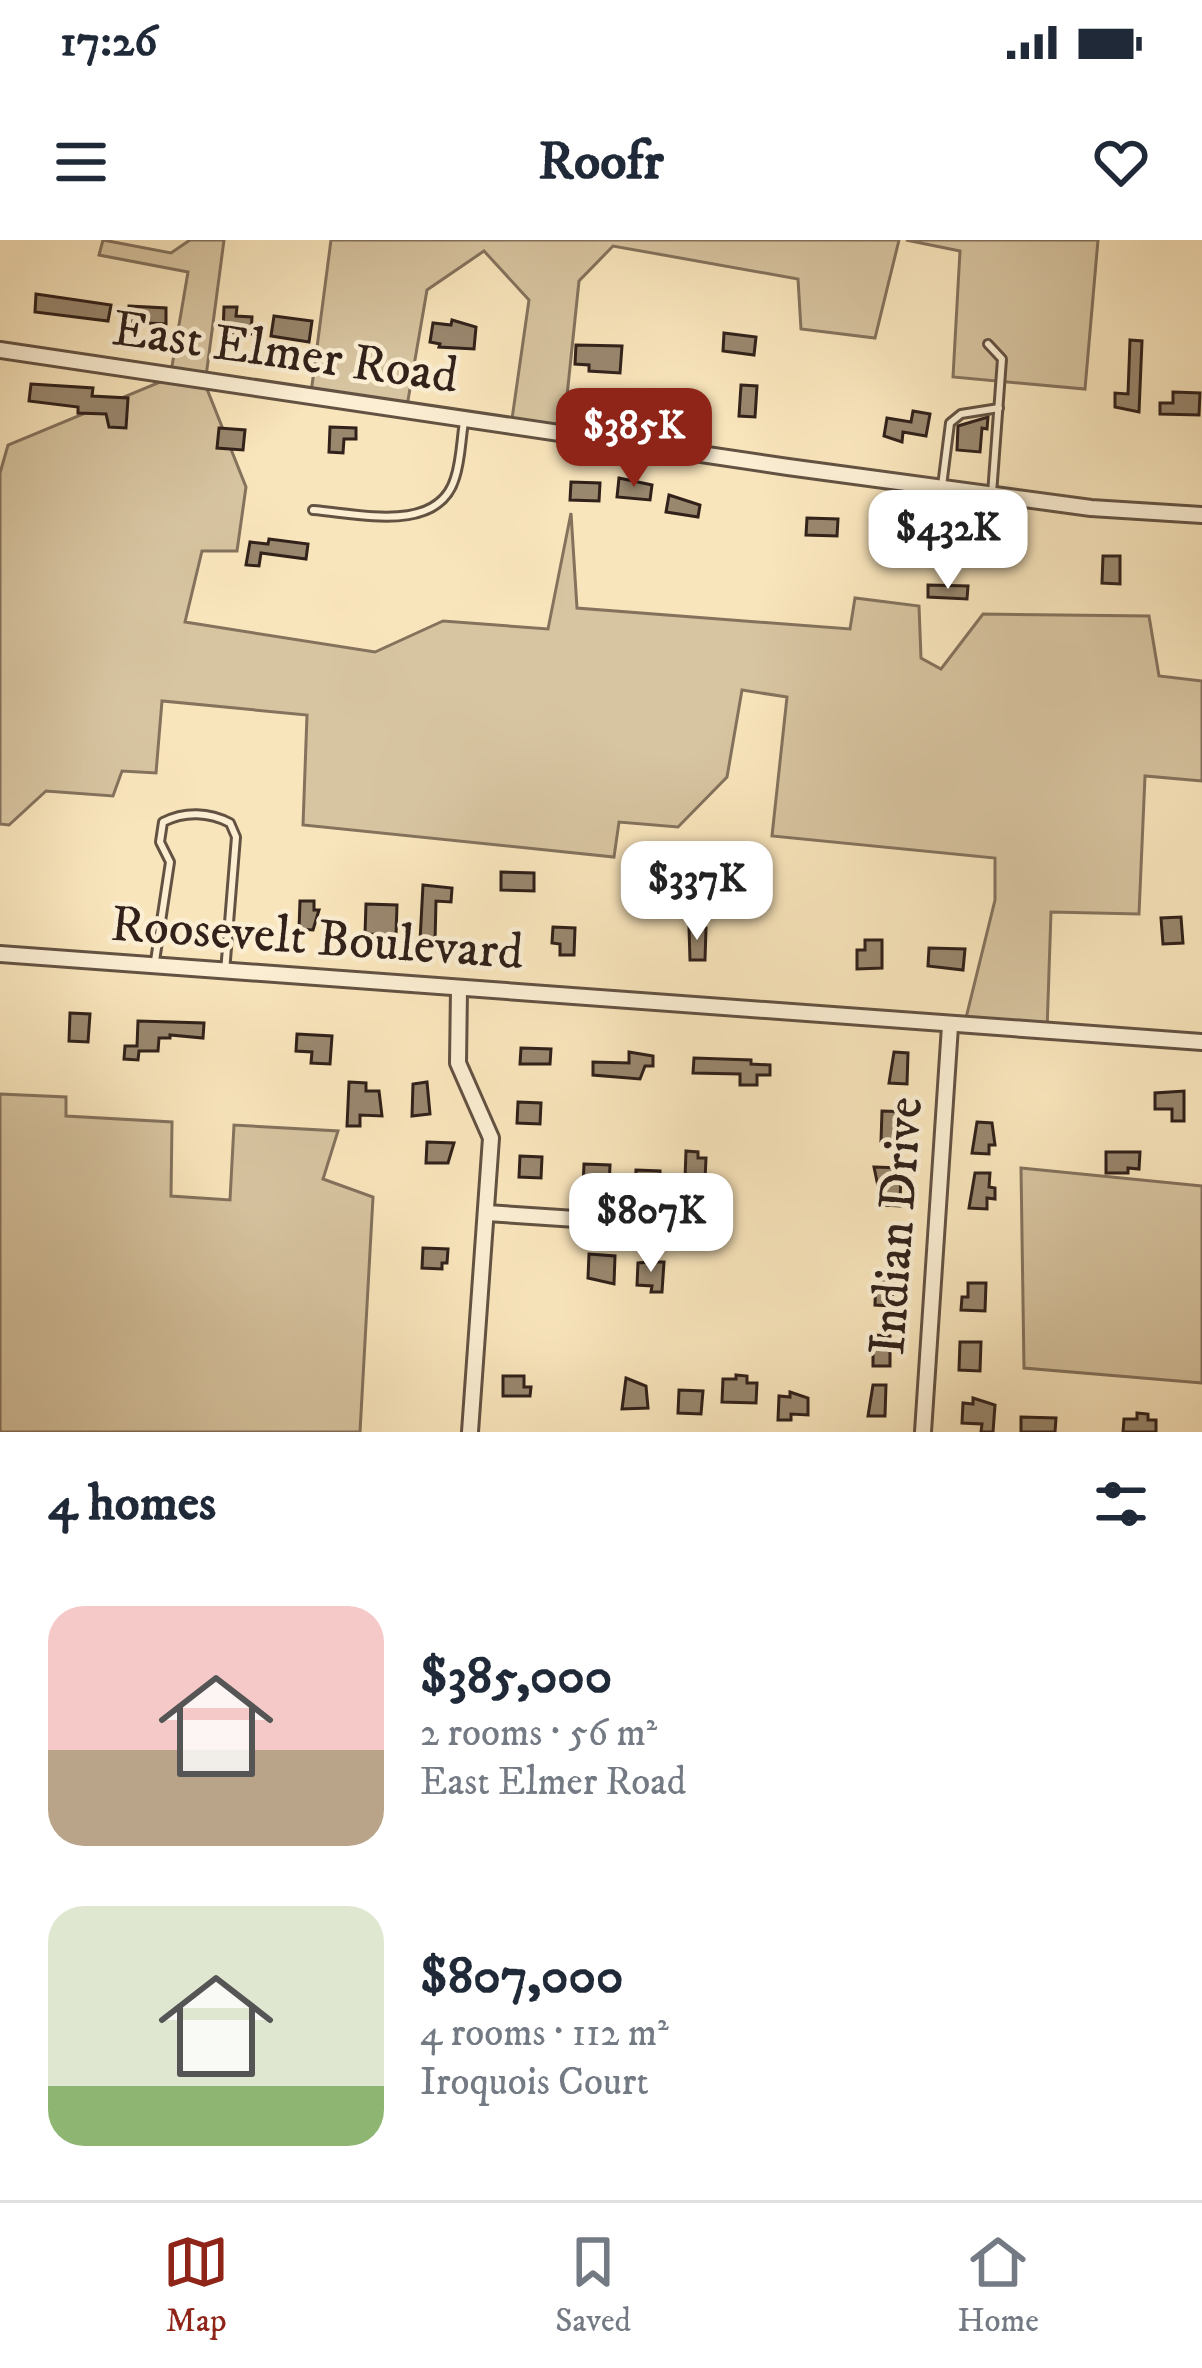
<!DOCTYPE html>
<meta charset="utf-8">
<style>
body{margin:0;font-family:"IM FELL DW Pica",serif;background:#f2f2f3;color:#1f2937;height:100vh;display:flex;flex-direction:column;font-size:45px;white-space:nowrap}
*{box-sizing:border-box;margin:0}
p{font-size:39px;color:#747a83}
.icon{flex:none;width:66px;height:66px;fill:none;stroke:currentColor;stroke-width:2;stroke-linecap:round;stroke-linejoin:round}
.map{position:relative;height:1192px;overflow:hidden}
.side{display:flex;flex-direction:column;background:#fff;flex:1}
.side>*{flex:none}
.price{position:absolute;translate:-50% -102px;padding:0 27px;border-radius:24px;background:#fff;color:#222;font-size:39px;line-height:78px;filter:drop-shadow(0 3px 6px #0008)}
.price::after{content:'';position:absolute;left:50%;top:72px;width:36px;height:27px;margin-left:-18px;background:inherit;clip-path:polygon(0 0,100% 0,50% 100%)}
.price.current{background:#8f2418;color:#fff}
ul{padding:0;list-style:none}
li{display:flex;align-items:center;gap:36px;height:300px;padding:0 48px}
li span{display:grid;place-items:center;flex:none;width:336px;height:240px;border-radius:36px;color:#555}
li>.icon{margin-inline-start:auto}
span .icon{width:144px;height:144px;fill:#fffc;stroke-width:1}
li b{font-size:51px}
h2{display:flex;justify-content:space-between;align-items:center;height:144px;padding:0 48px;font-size:51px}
.status{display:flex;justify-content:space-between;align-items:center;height:84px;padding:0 60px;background:#fff;direction:ltr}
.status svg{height:33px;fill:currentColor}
header{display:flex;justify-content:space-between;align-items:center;height:156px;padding:0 48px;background:#fff;font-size:54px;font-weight:800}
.menu{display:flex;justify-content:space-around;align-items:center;height:168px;border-top:3px solid #e0e1e3;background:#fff;font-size:33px;color:#747a83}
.menu a{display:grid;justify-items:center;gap:6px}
.menu .current{color:#8f2418}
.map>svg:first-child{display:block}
</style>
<div class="status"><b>17:26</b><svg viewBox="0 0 49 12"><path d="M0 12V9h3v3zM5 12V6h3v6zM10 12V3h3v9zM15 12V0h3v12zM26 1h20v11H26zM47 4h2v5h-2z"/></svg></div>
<header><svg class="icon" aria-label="menu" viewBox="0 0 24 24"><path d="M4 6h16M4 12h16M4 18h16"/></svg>Roofr<svg class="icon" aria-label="heart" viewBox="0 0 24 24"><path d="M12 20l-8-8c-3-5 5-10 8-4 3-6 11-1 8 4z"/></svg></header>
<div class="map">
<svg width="1202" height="1192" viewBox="0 0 1202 1192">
<rect width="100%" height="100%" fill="#f9e5bc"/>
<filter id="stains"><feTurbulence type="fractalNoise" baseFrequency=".00167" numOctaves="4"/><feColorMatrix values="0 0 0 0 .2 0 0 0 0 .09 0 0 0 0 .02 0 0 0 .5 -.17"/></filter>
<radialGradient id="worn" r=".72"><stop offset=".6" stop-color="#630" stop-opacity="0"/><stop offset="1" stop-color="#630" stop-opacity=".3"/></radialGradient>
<g fill="#d7c4a0" stroke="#84725d" stroke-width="3">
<polygon points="103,0 171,13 190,0 224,0 205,144 246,247 237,311 202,311 185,382 375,412 443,381 548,389 571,273 577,368 850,389 855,358 919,366 921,418 941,429 983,374 1149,376 1159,436 1202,441 1202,541 1145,536 1139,674 1051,672 1047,791 964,786 995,660 995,618 772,596 787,457 742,450 727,537 678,587 619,582 614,617 303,585 307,475 162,461 156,533 122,531 113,556 46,551 9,585 0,584 0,233 8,205 170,138 188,32 99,15"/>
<polygon points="331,0 899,0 875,98 801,89 798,39 613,6 579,41 563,194 511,186 529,60 484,11 427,50 406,172 310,161"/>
<polygon points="906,0 1098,0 1085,149 953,137 960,11"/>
<polygon points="0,854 66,857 66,876 172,882 171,956 230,960 234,885 338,891 323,939 373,957 360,1192 0,1192"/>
<polygon points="1021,928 1202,946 1202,1143 1024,1128"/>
</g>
<g fill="#99876e" stroke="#31211a" stroke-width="3">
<polygon points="36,54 111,65 108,81 35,72"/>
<polygon points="129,66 166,68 166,84 128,82"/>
<polygon points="224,67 237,67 236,76 252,77 251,94 223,92"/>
<polygon points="274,76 312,81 309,102 271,96"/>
<polygon points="452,80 476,87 474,109 439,107 440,104 430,102 433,83 451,85"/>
<polygon points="724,93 756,97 754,115 723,111"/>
<polygon points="1130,100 1142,101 1139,172 1115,167 1115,153 1128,154"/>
<polygon points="576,105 622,106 620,133 589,131 589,125 575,124"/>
<polygon points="31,144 93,148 92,156 128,158 126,188 109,187 106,174 78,173 78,167 29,161"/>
<polygon points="741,145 757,146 755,177 739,176"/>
<polygon points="1173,152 1200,153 1199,175 1160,174 1160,163 1173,163"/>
<polygon points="913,171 930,174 926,196 903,192 902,202 884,196 887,178 911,182"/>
<polygon points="988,177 987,189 982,188 980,212 957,210 958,186"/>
<polygon points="330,187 356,188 356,199 344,199 343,213 329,212"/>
<polygon points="219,188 245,190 243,210 217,208"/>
<polygon points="619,238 652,245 650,260 617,257"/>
<polygon points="571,242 600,243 599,261 570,260"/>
<polygon points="669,255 700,265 698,277 666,272"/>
<polygon points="807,278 838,279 837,296 806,295"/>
<polygon points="935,298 956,301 955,323 934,323"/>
<polygon points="269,299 308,304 306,319 261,313 259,326 246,325 250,302 268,304"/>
<polygon points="1103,316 1120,316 1120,344 1102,343"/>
<polygon points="928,345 968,346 967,359 928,357"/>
<polygon points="501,632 534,633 534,651 501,650"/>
<polygon points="423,645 452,648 451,662 436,661 435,702 420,701"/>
<polygon points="300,661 314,661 314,670 319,670 313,690 299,689"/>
<polygon points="366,664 397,665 396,695 365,694"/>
<polygon points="1181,677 1183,703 1163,704 1161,678"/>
<polygon points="553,687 575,688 574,715 560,715 560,704 552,703"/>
<polygon points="689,687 706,688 705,720 690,720"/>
<polygon points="865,700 882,700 882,728 857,729 857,710 865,710"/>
<polygon points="929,708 965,709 963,730 928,726"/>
<polygon points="70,773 90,774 88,802 69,801"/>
<polygon points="138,781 204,783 203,798 170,795 170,798 159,798 158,811 139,811 138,820 124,819 125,806 137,806"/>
<polygon points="297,794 332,796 330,824 311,823 312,812 296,811"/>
<polygon points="521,808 551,809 550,824 520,824"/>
<polygon points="629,812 653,816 653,826 645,826 640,839 593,835 593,822 629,823"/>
<polygon points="894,812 908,813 907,844 889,843"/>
<polygon points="694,818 751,820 751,824 770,825 770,835 757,835 757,845 740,845 740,834 693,833"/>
<polygon points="349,842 366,843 366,851 379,851 382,876 360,875 360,886 347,886"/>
<polygon points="427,842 430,874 412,876 413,844"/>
<polygon points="1184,851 1184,881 1172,881 1172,869 1155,869 1155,853"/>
<polygon points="518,862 541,863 540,884 517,883"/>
<polygon points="882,871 910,872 909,885 900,885 900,902 881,901"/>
<polygon points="977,882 992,883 995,905 989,905 989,914 972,913"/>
<polygon points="427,902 454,903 448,923 426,923"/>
<polygon points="686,911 698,912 698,918 706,918 705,940 685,939"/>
<polygon points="1106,912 1140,912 1139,929 1128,928 1128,933 1106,933"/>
<polygon points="520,916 542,917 541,938 519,937"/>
<polygon points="584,924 610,925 609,947 583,946"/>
<polygon points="874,927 901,928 900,966 882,965"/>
<polygon points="636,930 660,931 660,952 635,951"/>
<polygon points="975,933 990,933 989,947 995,948 995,959 987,958 987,969 969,968"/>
<polygon points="423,1008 448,1009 447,1023 442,1023 442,1029 422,1028"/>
<polygon points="589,1014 615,1016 614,1044 588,1038"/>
<polygon points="650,1022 664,1022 662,1052 651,1052 652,1046 637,1045 638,1023"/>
<polygon points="876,1035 894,1036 892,1066 875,1065"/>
<polygon points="968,1043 986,1043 985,1071 961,1070 962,1057 968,1057"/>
<polygon points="873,1095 890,1096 890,1126 873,1126"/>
<polygon points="960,1102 981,1102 980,1131 959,1130"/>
<polygon points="736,1135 747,1136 747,1143 757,1143 756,1163 722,1162 723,1139 736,1139"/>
<polygon points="503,1136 524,1136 524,1147 531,1147 530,1156 503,1156"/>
<polygon points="626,1138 646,1146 648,1168 622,1169"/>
<polygon points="873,1145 886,1145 885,1176 868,1176"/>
<polygon points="679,1150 703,1151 701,1174 678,1173"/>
<polygon points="790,1152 808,1158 808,1175 791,1174 791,1180 778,1180 779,1156 790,1157"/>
<polygon points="973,1158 995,1165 993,1192 981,1192 982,1184 962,1183 963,1163 973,1164"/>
<polygon points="1137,1173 1148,1174 1148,1180 1156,1180 1156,1192 1123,1192 1124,1179 1137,1179"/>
<polygon points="1021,1177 1056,1178 1055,1192 1021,1192"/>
</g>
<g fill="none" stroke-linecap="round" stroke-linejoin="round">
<g stroke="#635242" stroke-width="12">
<g id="lane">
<polyline points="988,104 1002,119 992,254"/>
<polyline points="942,246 950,183 961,174 999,168"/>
<path d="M313,270C357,273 438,295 455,238C461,220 461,200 464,182"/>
<path d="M155,721L170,622L160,602L163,582C185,571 209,572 230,583L236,597L225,732"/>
</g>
</g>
<g stroke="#635242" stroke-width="20">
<g id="street">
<polyline points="0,110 788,227 1091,268 1202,275"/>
<polyline points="0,714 1202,802"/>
<polyline points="459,749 458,823 491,898 470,1192"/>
<polyline points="487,973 696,987"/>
<polyline points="923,1192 950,786"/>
</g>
</g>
<use href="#lane" stroke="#fbeed3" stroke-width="6"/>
<use href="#street" stroke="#fbeed3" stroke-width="14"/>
</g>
<g text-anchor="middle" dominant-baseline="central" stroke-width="9" stroke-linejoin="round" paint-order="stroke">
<g font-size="51" fill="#31211a" stroke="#fbeed3">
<text transform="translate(285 113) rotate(8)">East Elmer Road</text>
<text transform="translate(317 699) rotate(4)">Roosevelt Boulevard</text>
<text transform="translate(897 986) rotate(-86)">Indian Drive</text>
</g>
</g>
<rect width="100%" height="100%" filter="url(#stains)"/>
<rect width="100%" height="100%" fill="url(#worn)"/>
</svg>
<b class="price current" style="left:634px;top:250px">$385K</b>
<b class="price" style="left:948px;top:352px">$432K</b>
<b class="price" style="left:697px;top:703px">$337K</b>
<b class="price" style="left:651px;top:1035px">$807K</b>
</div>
<section class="side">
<h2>4 homes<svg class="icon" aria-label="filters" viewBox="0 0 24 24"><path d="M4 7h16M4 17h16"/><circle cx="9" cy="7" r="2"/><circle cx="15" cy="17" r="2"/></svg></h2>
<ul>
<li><span style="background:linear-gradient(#f6c9c9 60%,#b9a48a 0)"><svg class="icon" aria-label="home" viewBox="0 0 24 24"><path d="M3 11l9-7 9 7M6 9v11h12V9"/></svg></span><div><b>$385,000</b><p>2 rooms · 56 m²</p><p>East Elmer Road</p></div></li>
<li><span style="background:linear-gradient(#dfe7d0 75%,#8fb573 0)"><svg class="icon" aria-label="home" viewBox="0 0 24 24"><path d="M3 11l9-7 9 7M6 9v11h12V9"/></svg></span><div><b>$807,000</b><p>4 rooms · 112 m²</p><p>Iroquois Court</p></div></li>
</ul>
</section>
<nav class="menu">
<a class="current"><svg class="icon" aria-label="map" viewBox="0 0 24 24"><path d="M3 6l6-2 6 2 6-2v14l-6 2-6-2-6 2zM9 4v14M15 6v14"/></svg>Map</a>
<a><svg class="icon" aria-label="saved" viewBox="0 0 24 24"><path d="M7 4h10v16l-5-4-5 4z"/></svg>Saved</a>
<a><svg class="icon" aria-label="home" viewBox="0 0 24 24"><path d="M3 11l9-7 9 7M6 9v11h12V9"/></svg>Home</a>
</nav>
